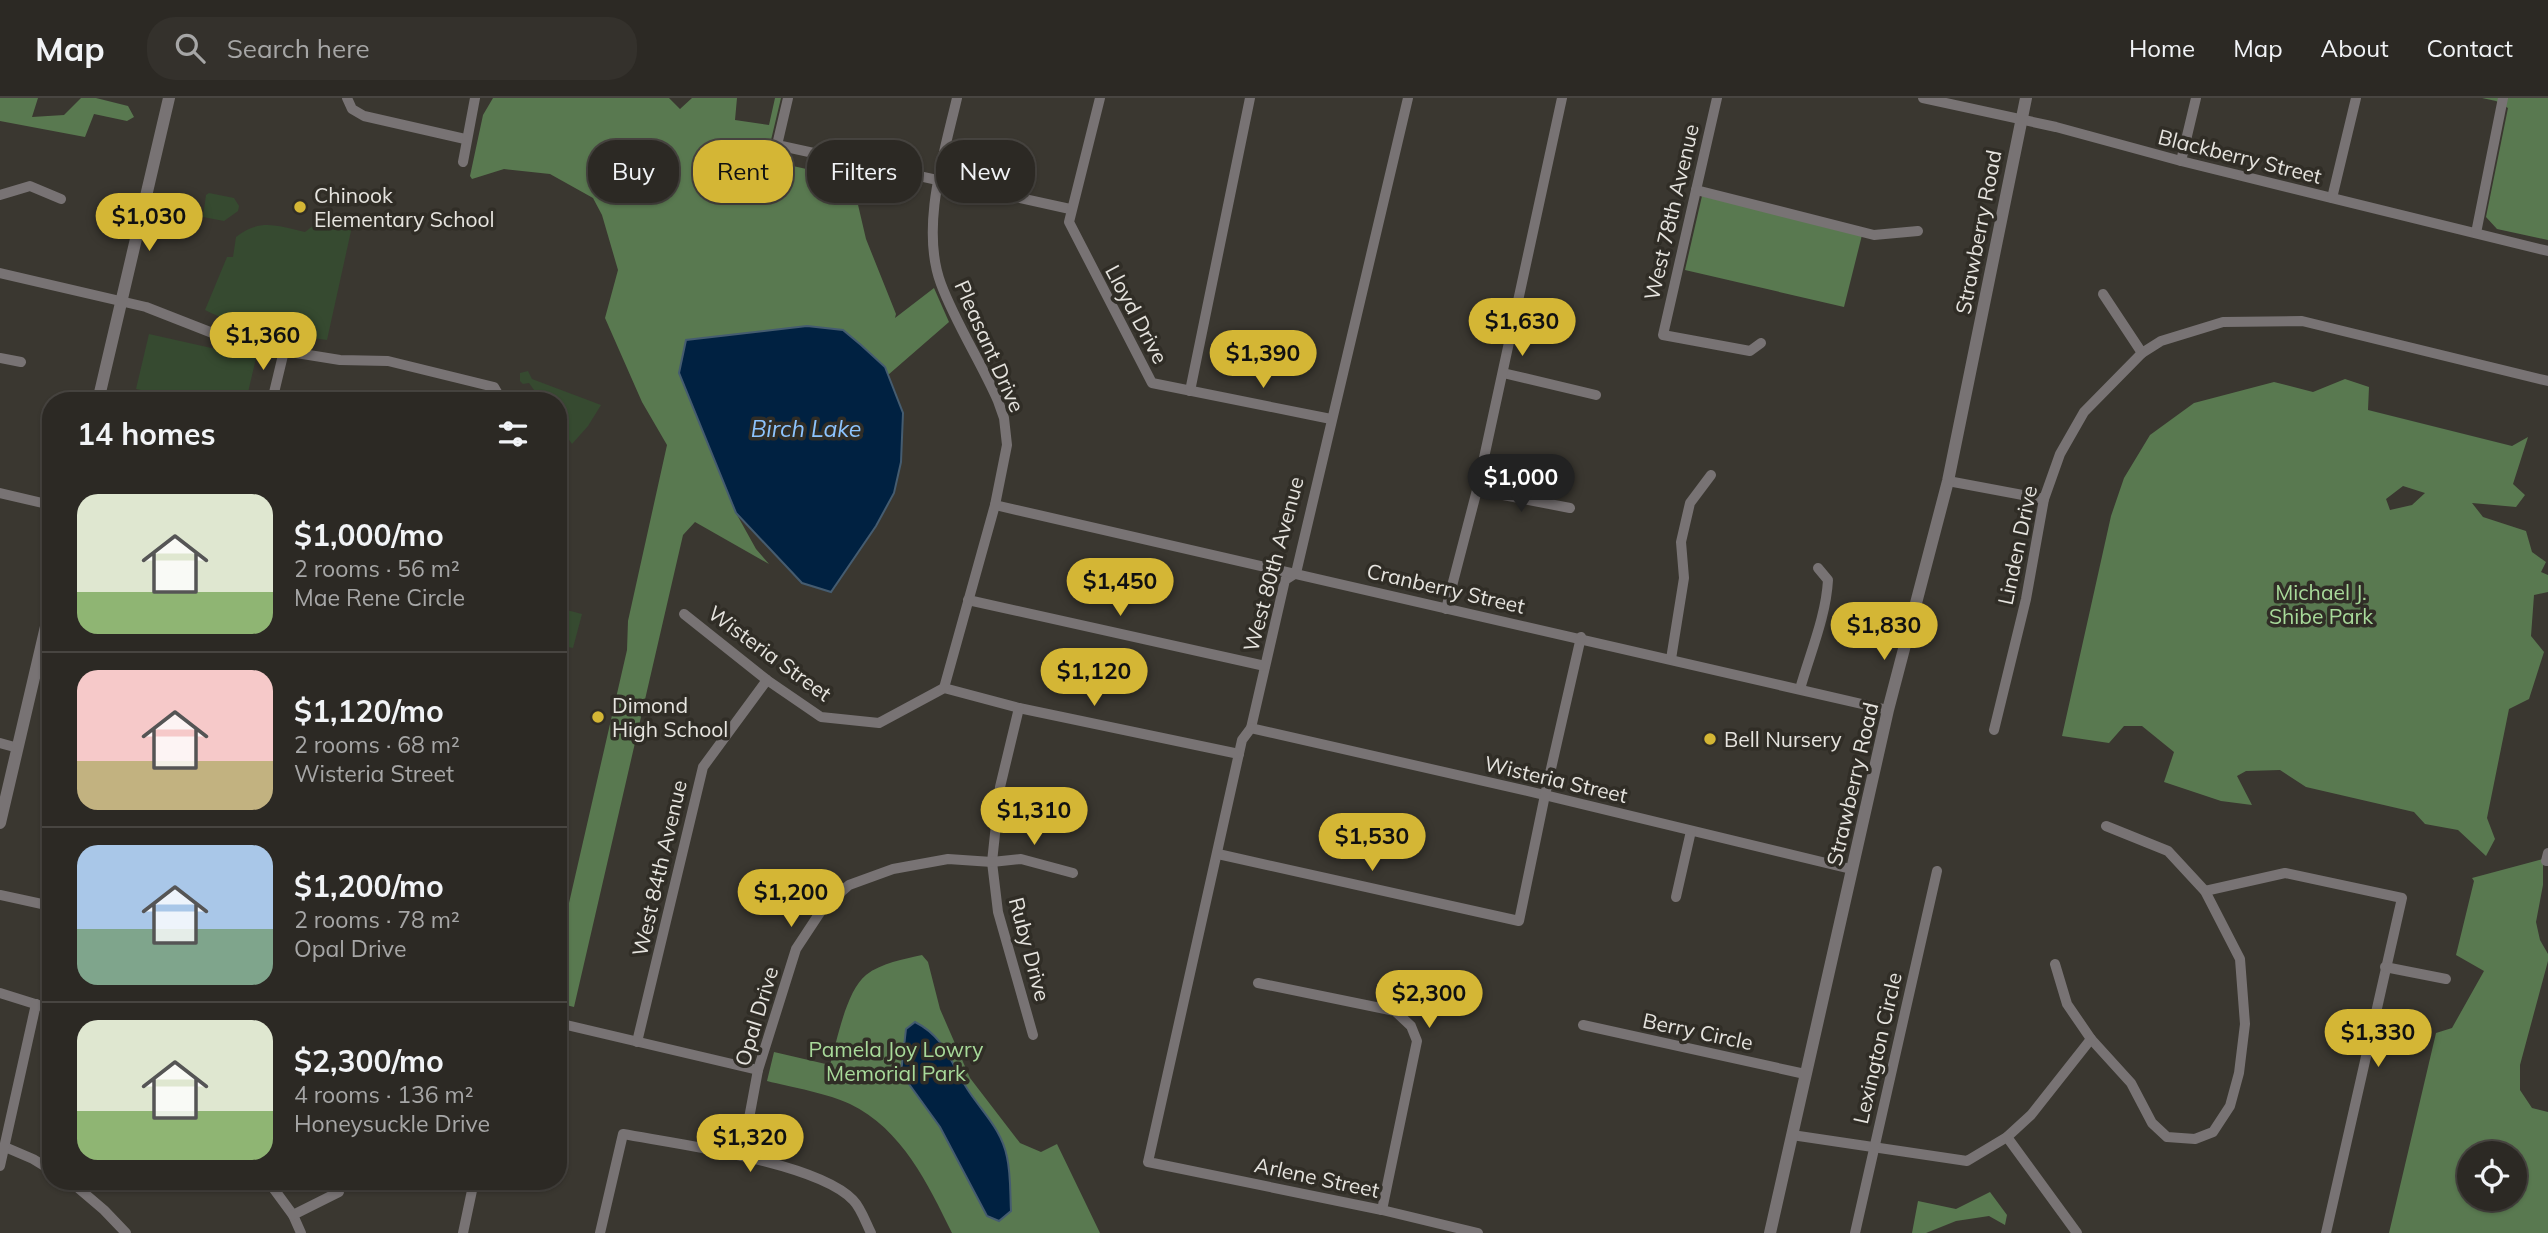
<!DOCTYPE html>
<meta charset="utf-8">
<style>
body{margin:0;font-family:Mulish,sans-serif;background:#34312c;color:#f1f3f6;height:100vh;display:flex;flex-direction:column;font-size:26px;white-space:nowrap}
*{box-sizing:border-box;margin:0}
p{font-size:23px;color:#a6a6a6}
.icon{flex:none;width:38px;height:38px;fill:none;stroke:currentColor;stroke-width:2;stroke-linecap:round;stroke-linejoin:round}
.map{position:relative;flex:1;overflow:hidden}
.sheet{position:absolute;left:42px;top:294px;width:525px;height:798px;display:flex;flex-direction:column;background:#2c2924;border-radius:28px;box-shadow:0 2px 5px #0004,0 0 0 2px #484541}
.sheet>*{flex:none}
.guide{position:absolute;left:588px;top:42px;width:665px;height:63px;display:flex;gap:14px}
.buttons{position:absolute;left:2457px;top:1043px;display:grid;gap:14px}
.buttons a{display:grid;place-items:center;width:70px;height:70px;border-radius:50%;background:#2c2924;box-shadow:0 2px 5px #0004,0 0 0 2px #484541;font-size:35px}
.price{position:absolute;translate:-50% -60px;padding:0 16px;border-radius:24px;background:#d4b635;color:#111;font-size:23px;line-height:46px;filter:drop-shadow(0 2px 4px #0008)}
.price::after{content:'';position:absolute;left:50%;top:42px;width:21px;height:16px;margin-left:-10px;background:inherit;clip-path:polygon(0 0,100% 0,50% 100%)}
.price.active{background:#222;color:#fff}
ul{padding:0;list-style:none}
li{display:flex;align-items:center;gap:21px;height:175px;padding:0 35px}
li+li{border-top:2px solid #484541}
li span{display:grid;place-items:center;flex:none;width:196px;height:140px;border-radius:21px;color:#555}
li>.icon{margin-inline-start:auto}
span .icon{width:84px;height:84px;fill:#fffc;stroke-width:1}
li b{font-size:30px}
h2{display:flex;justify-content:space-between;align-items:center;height:84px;padding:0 35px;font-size:30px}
.pill{padding:0 24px;border-radius:28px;background:#2c2924;box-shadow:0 2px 5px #0004,0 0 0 2px #484541;font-size:24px;line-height:63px}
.pill.active{background:#d4b635;color:#111}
header{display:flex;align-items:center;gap:42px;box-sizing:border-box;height:98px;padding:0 35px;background:#2c2924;border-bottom:2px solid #484541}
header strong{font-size:33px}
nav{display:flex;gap:38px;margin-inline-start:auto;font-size:24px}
.search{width:490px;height:63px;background:#34312c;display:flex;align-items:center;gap:18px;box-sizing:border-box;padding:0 24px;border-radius:28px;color:#a6a6a6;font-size:26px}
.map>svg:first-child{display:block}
</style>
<header>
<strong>Map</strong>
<div class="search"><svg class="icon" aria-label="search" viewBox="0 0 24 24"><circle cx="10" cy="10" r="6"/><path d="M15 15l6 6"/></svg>Search here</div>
<nav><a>Home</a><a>Map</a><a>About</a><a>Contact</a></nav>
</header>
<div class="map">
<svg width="2548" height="1135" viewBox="0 0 2548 1135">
<rect width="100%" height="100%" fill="#3a3730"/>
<g fill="#364a30">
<polygon points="209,95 234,100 239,108 238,113 224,123 203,119 206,97"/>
<path d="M326,118L353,124L327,242C286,236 242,231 205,212L227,159H233L236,139C260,120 277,128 305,134Z"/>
<polygon points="149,236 256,260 246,303 187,303 136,291"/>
<polygon points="528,273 532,281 601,307 588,328 572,346 558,326 558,303 542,303 529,285 523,286 520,283 520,275"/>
<polygon points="559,510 582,516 573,550 558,547"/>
</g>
<g fill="#597950" fill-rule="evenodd">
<polygon points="0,0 38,0 32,19 64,17 81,0 96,0 128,8 134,19 127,23 94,16 85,39 0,23"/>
<polygon points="493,0 669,0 680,11 692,0 737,0 735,22 769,27 775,0 781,0 771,42 770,63 852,81 866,141 896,216 895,220 934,190 949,224 888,277 885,269 686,243 679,275 736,415 756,451 769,466 695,424 683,437 574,909 558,905 558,853 627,552 628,523 667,347 642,304 605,220 618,172 602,117 593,100 550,76 504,71 472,81 470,78 483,17"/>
<polygon points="2482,0 2548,0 2548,142 2497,131 2486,119 2508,10 2496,3"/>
<polygon points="1702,98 1862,137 1844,209 1685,172"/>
<path d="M2345,281L2369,289L2368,312L2512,348L2528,339L2513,386L2525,397L2516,409L2472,405L2483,419L2526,433L2532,454L2546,464L2541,474L2548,477V494L2534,497L2531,538L2544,554L2529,601L2509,611L2487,720L2495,741L2486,758L2458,732L2425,726L2414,714L2306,689L2280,672L2246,673L2237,678L2252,707L2221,703L2164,684L2174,654L2142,628H2124L2109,645L2062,638L2111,418L2124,380L2150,337L2194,305L2274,284L2313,294ZM2403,388L2425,395L2412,407L2390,412L2386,401Z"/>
<path d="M2543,761V787L2536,824L2540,842L2548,856V863L2520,967V992L2532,1010L2548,1014V1135H2389L2436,935L2452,930L2484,873L2456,857L2474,783L2472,780ZM2469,1055H2515V1101H2469Z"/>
<path d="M922,857L928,864L940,911L970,980L1020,1045L1041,1054L1057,1046L1100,1135H952C928,1086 902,1031 850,1006C830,996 791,989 767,983L774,954L830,967C837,943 846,893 866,877C881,865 904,861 922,857Z"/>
<polygon points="1990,1094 2007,1117 2005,1127 1989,1118 1956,1123 1926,1135 1912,1135 1918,1103 1956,1111"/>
</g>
<g fill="#002141" stroke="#455c70" stroke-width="2">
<polygon points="807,228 843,232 861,247 885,269 903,315 901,364 894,395 876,428 831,494 802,485 736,415 679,275 686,242"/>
<path d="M915,924C947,940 951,968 970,995C985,1017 1002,1033 1007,1059C1011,1077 1010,1096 1011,1113L999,1123L987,1118L940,1029L901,975L906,931Z"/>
</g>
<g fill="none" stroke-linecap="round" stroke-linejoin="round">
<g stroke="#787374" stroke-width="10">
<polyline points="347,0 352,11 364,18 465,41"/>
<polyline points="788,0 777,47 1070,111"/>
<polyline points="1100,0 1069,124 1152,285 1331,321"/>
<polyline points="1408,0 1296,475 1285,482 1251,630 1242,642 1148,1064 1382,1112 1478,1135"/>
<polyline points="1717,0 1663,237 1750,253 1761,245"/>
<polyline points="1923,0 2056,29 2181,63 2548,153"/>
<polyline points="2181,63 2196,0"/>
<polyline points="463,64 475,0"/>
<polyline points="1696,92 1874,137 1918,133"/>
<polyline points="0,97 30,88 61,101"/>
<polyline points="2332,100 2356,0"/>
<polyline points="2476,135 2503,0"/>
<polyline points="0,175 146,209 215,236 284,253 340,262 388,263 494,289 502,303"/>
<polyline points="2103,196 2142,255"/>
<polyline points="0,260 21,264"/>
<polyline points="1503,275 1596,297"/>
<polyline points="1190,293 1250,0"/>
<polyline points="272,303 284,253"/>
<polyline points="1948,383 2044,401"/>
<polyline points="1477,392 1570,410"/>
<polyline points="0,395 51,407"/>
<polyline points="995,407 1888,612"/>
<polyline points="968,502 1265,568"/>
<polyline points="1446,511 1477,392 1562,0"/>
<polyline points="684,516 767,582 821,619 879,625 944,590 1019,610 1239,656"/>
<polyline points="1671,561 1684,480 1681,444 1690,405 1711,377"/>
<path d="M944,590L995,407L1007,347L1004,320L998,303C981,264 956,226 941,186C920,130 944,56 957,0"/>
<path d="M1800,591C1810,555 1826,519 1828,482L1818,470"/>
<polyline points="1019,610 1000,689 992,764 998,814 1033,937"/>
<polyline points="1251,630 1545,697 1851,771"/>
<polyline points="1994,632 2026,501 2044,401 2060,356 2084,314 2142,255 2161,243 2223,224 2302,223 2548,283"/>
<polyline points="0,645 18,650"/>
<polyline points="2548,755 2546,763 2548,763"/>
<polyline points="1218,756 1519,823 1545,697 1581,539"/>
<polyline points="2205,793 2285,775 2402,800 2326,1135"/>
<polyline points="0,797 51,808"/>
<polyline points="1676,799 1691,733"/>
<polyline points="2055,866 2067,906 2091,941 2131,985 2152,1025 2167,1039 2195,1041 2213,1034 2230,1008 2239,975 2245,926 2240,861 2205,793 2168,753 2106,728"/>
<polyline points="2385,869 2446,881"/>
<polyline points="1258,885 1395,913 1411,928 1417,943 1382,1112"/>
<polyline points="0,895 51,911"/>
<polyline points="558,925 758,972"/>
<polyline points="1583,927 1805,976"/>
<polyline points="637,944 703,669 767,582"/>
<polyline points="1792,1037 1967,1063 2007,1039 2031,1017 2091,941"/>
<polyline points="2007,1039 2077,1135"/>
<polyline points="5,1049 33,1061 51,1072"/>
<polyline points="742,1058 758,972 796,851 823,810 849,787 893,771 948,761 992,764 1021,761 1073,775"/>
<polyline points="0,1068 36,906"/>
<polyline points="70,1083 104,1112 126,1135"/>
<polyline points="268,1083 293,1117 301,1135"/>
<polyline points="293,1117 339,1094"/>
<polyline points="463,1135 474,1083"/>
<path d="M600,1135L623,1036C677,1046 817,1064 853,1102C861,1110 866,1125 871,1135"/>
<polyline points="1855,1135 1937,773"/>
</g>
<g stroke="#787374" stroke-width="12">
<polyline points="98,303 169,0"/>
<polyline points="0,725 51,507"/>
<polyline points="1770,1135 1888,612 1948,383 2026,0"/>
</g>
</g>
<g fill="#d4b635" stroke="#302d26" stroke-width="2.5">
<circle cx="300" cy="109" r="7"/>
<circle cx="598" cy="619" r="7"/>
<circle cx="1710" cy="641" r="7"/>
</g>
<g text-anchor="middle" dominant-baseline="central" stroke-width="7" stroke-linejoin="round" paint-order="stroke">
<g font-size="21" fill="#e6e4df" stroke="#302d26">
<text transform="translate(2240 58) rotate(14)">Blackberry Street</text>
<text transform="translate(1671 114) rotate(-77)">West 78th Avenue</text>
<text transform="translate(1978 134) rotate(-79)">Strawberry Road</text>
<text transform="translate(1137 216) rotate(62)">Lloyd Drive</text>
<text transform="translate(990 248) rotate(66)">Pleasant Drive</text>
<text transform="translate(2017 447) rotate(-78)">Linden Drive</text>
<text transform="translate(1273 466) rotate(-75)">West 80th Avenue</text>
<text transform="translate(1446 490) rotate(13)">Cranberry Street</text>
<text transform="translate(770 555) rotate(36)">Wisteria Street</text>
<text transform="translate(1556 681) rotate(13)">Wisteria Street</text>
<text transform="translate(1852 686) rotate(-77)">Strawberry Road</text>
<text transform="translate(659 770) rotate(-77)">West 84th Avenue</text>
<text transform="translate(1030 851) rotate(75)">Ruby Drive</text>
<text transform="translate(756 918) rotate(-73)">Opal Drive</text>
<text transform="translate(1698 933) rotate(12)">Berry Circle</text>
<text transform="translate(1877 950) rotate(-77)">Lexington Circle</text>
<text transform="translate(1317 1079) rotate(12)">Arlene Street</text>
</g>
<g font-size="21" fill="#e6e4df" stroke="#302d26" text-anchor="start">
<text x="314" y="97">Chinook<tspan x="314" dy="24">Elementary School</tspan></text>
<text x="612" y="607">Dimond<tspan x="612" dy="24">High School</tspan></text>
<text x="1724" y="641">Bell Nursery</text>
</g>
<g font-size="21" fill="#a8da9a" stroke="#302d26">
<text x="2321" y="494">Michael J.<tspan x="2321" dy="24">Shibe Park</tspan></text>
<text x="896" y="951">Pamela Joy Lowry<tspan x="896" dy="24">Memorial Park</tspan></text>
</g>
<g font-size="23" font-style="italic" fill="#8dc4fe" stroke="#302d26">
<text x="806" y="330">Birch Lake</text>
</g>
</g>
</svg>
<div class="buttons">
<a><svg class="icon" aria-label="locate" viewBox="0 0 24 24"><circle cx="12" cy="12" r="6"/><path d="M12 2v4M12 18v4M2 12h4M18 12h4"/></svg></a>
</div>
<b class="price" style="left:149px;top:155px">$1,030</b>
<b class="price" style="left:1522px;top:260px">$1,630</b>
<b class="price" style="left:263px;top:274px">$1,360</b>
<b class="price" style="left:1263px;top:292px">$1,390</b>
<b class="price active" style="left:1521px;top:416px">$1,000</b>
<b class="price" style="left:1120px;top:520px">$1,450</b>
<b class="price" style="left:1884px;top:564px">$1,830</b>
<b class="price" style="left:1094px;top:610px">$1,120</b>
<b class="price" style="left:1034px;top:749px">$1,310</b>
<b class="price" style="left:1372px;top:775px">$1,530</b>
<b class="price" style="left:791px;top:831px">$1,200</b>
<b class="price" style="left:1429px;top:932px">$2,300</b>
<b class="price" style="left:2378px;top:971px">$1,330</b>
<b class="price" style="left:750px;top:1076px">$1,320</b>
<div class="guide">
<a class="pill">Buy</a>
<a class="pill active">Rent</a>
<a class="pill">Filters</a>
<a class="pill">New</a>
</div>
<section class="sheet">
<h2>14 homes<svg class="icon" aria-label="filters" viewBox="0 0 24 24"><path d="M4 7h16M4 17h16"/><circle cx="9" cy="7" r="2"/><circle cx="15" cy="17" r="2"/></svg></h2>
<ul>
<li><span style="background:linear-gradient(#dfe7d0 70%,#8fb573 0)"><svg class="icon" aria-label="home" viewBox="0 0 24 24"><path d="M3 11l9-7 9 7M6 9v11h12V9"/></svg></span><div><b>$1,000/mo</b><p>2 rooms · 56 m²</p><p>Mae Rene Circle</p></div></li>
<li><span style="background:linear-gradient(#f6c9c9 65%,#c2b280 0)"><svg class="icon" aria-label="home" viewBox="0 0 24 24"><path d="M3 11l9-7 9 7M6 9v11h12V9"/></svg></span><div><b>$1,120/mo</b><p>2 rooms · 68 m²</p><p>Wisteria Street</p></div></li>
<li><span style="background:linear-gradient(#a9c7e8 60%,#7fa58c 0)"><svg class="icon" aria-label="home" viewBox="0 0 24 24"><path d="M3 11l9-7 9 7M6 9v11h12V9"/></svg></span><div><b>$1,200/mo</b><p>2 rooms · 78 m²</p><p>Opal Drive</p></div></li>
<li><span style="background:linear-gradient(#dfe7d0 65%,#8fb573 0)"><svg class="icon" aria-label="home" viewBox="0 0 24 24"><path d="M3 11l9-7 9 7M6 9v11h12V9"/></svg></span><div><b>$2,300/mo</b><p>4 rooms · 136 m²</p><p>Honeysuckle Drive</p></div></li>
</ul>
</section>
</div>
